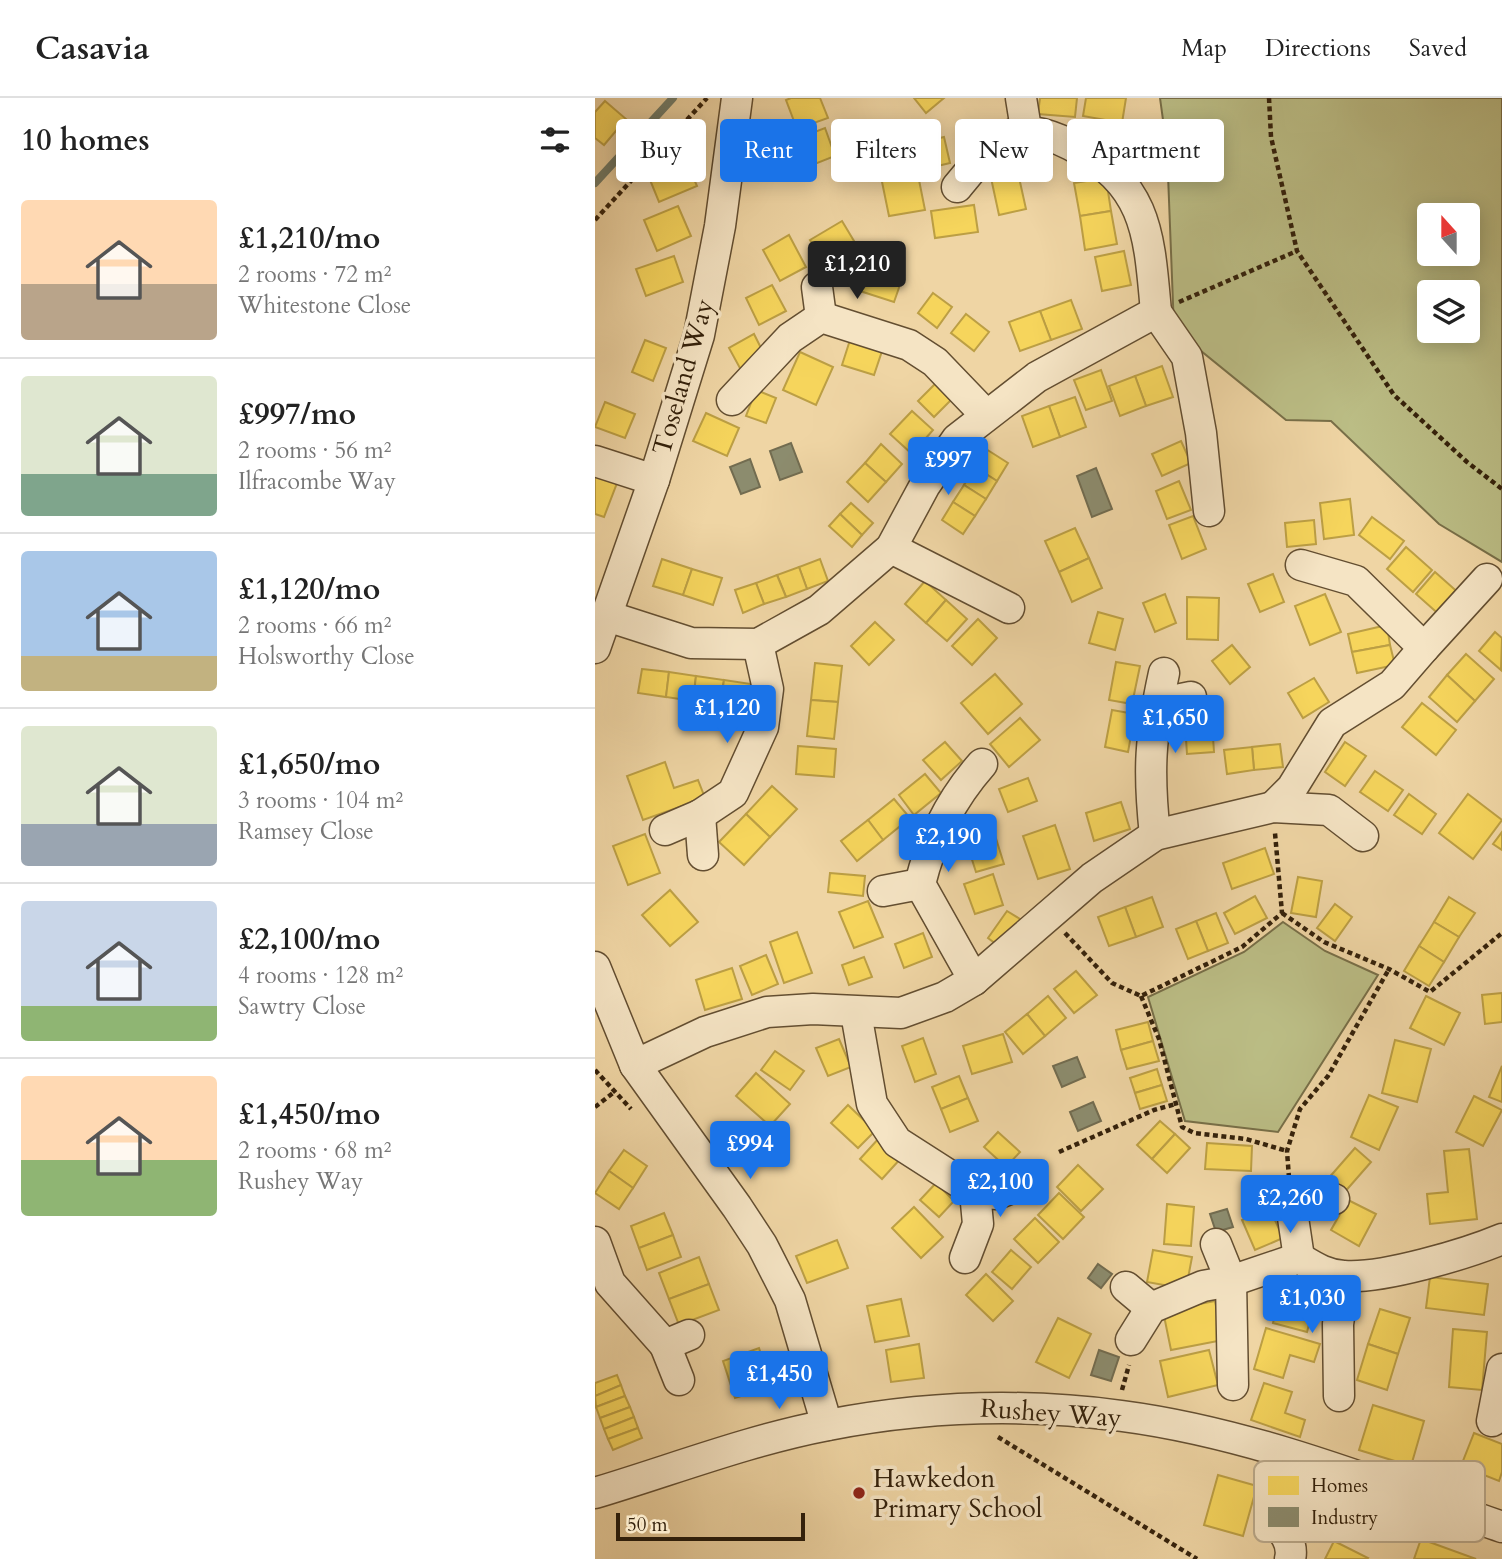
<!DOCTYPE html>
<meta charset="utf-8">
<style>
body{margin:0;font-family:Cardo,serif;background:#f6f6f6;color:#222;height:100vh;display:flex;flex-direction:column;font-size:26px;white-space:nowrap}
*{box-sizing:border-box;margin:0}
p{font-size:23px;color:#767676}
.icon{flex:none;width:38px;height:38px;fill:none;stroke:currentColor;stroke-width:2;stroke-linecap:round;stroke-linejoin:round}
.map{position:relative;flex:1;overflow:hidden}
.sheet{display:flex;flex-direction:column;background:#fff;width:595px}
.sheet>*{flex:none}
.banner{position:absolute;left:21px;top:21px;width:665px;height:63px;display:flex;gap:14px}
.needle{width:46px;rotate:339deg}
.tools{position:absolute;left:822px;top:105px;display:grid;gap:14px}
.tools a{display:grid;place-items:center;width:63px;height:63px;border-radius:7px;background:#fff;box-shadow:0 4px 18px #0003;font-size:35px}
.scale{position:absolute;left:21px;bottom:18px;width:189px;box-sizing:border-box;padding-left:7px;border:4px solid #34210b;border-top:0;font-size:19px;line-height:24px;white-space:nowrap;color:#34210b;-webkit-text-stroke:5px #f5e4c4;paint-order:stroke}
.price{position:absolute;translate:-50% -60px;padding:0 16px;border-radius:7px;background:#1a73e8;color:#fff;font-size:23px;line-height:46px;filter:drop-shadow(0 2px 4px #0008)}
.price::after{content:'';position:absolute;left:50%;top:42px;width:21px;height:16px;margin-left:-10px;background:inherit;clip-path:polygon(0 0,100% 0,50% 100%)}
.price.on{background:#222;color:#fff}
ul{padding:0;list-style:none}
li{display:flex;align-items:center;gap:21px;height:175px;padding:0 21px}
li+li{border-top:2px solid #e0e0e0}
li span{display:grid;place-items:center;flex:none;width:196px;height:140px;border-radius:7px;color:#555}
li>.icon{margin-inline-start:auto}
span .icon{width:84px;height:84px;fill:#fffc;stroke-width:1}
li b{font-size:30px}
h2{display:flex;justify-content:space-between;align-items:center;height:84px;padding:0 21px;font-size:30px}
.tag{padding:0 24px;border-radius:7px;background:#fff;box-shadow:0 4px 18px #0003;font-size:24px;line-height:63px}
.tag.on{background:#1a73e8;color:#fff}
header{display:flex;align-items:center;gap:42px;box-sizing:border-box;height:98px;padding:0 35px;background:#fff;border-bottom:2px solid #e0e0e0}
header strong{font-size:33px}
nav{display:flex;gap:38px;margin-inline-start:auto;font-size:24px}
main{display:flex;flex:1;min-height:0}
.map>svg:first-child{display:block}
</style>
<header>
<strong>Casavia</strong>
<nav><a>Map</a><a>Directions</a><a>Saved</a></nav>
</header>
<main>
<section class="sheet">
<h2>10 homes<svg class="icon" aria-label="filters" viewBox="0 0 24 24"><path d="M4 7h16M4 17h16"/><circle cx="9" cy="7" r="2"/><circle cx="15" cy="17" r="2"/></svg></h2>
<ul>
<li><span style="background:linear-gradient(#ffd9b3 60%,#b9a48a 0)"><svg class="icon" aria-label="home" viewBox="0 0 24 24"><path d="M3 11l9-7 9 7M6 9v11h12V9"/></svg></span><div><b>£1,210/mo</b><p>2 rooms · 72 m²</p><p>Whitestone Close</p></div></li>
<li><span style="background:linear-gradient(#dfe7d0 70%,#7fa58c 0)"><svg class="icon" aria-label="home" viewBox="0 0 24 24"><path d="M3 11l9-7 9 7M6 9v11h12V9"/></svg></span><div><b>£997/mo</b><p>2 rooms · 56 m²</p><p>Ilfracombe Way</p></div></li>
<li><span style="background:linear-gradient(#a9c7e8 75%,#c2b280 0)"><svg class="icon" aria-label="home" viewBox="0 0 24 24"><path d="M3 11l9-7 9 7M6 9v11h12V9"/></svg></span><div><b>£1,120/mo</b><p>2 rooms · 66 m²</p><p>Holsworthy Close</p></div></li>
<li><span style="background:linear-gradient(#dfe7d0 70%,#9aa5b1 0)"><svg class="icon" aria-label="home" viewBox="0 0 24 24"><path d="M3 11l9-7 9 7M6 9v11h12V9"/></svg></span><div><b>£1,650/mo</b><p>3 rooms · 104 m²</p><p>Ramsey Close</p></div></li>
<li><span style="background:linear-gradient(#c9d6e8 75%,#8fb573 0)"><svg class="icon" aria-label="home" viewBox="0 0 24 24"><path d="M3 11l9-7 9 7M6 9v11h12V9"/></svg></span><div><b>£2,100/mo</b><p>4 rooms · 128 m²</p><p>Sawtry Close</p></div></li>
<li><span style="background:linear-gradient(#ffd9b3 60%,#8fb573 0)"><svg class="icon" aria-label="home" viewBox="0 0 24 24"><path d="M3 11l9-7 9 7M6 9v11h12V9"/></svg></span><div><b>£1,450/mo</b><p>2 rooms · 68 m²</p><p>Rushey Way</p></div></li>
</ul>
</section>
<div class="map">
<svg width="907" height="1461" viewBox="0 0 907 1461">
<rect width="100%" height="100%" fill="#efd5a4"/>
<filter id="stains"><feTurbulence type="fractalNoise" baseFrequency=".00286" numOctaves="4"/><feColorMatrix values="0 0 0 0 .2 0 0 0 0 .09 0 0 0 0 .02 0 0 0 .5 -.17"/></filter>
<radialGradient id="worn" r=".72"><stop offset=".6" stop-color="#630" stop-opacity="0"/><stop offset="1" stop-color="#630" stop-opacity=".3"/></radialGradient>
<g fill="#bbbd85" stroke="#786f48" stroke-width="2" fill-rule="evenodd">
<path d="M565,0H907V464L844,426L736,323L691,322L579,231L572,51ZM835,117H873V156H835ZM835,194H873V233H835Z"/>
<polygon points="688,824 730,853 783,877 683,1034 590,1023 553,899 649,854"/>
</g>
<g fill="#f6d55c" stroke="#bc9f44" stroke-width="2">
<polygon points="196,0 225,0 233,20 202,31 191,2"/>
<polygon points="319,0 349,0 331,15"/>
<polygon points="445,0 482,0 480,19 443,16"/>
<polygon points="491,0 531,0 527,25 488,18"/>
<polygon points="10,3 31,21 9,47 0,40 0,14"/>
<polygon points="230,30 240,58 207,71 196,43"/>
<polygon points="349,39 355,65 330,71 324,45"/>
<polygon points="90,61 102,88 64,104 53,77"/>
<polygon points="322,72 330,112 294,118 286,79"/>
<polygon points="423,75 431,111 404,117 396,80"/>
<polygon points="511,80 516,113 485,118 479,85"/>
<polygon points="379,107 383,134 340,140 336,113"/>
<polygon points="83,108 96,138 62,153 49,122"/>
<polygon points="516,113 522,146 490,152 485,118"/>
<polygon points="247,123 262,148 231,167 215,142"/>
<polygon points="194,137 211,169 185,183 168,152"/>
<polygon points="529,153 536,187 507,193 500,159"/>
<polygon points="79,158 88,184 51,198 41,171"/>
<polygon points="271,173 306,184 299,204 265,193"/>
<polygon points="177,187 191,213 164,227 151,200"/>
<polygon points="338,195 357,209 342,230 323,215"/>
<polygon points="476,202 487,231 456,242 445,213"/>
<polygon points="445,213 456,242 425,253 414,224"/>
<polygon points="371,216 394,234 379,253 356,235"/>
<polygon points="159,236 171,260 146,272 134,250"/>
<polygon points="50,242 71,250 58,283 37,274"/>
<polygon points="255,242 287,253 279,277 247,267"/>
<polygon points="205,254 238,269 221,307 188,292"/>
<polygon points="567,268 578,299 551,308 540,278"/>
<polygon points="506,272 517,303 491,312 479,282"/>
<polygon points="540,278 551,308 525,318 514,288"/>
<polygon points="342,284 358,300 339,319 323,303"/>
<polygon points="161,292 181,300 171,325 151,318"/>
<polygon points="480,299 491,329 465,339 454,308"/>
<polygon points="10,304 40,316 30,340 0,329"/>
<polygon points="454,308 465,339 438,349 427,318"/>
<polygon points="317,313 338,332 317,356 295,336"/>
<polygon points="111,315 144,330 132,358 98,343"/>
<polygon points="586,343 596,365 567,378 557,356"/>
<polygon points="286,346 307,366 291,384 270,365"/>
<polygon points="391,351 413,365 402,383 380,369"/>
<polygon points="270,365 291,384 273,404 252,384"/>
<polygon points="380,369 402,383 391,401 369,387"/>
<polygon points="0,377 22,385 9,419 0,416"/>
<polygon points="584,383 596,412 572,421 561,393"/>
<polygon points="369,387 391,401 380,418 358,404"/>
<polygon points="755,401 759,437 729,441 725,405"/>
<polygon points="358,404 380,418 368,436 347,422"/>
<polygon points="256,405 278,425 267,437 245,416"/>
<polygon points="245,416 267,437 257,449 234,428"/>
<polygon points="598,418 611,451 587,461 574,427"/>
<polygon points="777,419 809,443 795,461 764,437"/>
<polygon points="719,422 721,446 692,449 690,425"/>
<polygon points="480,430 494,460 464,474 450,443"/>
<polygon points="811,449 837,472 818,494 792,471"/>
<polygon points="494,460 507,490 477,504 464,474"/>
<polygon points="67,461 97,471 88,497 58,488"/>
<polygon points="225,461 233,483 212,491 204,469"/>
<polygon points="204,469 212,491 191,499 182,477"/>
<polygon points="97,471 127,480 118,507 88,497"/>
<polygon points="840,474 866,497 847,519 821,496"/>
<polygon points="678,476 689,504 665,514 653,486"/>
<polygon points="182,477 191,499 169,506 161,485"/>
<polygon points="330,483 351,502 331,525 310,506"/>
<polygon points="161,485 169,506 148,515 140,492"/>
<polygon points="570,496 581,525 560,534 548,505"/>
<polygon points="730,496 746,534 715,547 700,508"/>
<polygon points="592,499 624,500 623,542 592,541"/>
<polygon points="351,502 372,521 352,543 331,525"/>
<polygon points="503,514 528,521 520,552 494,545"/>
<polygon points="383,521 402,540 377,567 357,548"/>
<polygon points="280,524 299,542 274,567 256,548"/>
<polygon points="792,527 795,547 757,554 753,536"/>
<polygon points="900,534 907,540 906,572 884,553"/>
<polygon points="637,547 655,569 635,586 617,563"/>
<polygon points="795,547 800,567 762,575 757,554"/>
<polygon points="871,556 899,581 880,603 852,577"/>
<polygon points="521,564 545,568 537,606 514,602"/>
<polygon points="220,565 247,568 243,604 216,602"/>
<polygon points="47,571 74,574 71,599 43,595"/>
<polygon points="74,574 101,578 98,603 71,599"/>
<polygon points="400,576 427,606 393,636 366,605"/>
<polygon points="852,577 880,603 862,624 834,599"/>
<polygon points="101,578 129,582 125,607 98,603"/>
<polygon points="719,580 734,604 708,620 693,595"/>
<polygon points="129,582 156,586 152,611 125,607"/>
<polygon points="216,602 243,604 239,641 212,638"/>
<polygon points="827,605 861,632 841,657 807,629"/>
<polygon points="517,612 540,616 533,654 510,649"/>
<polygon points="425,620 445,642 414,669 395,646"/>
<polygon points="617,624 619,654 592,656 590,626"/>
<polygon points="350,644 367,663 346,682 328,662"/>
<polygon points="750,644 771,658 750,688 730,674"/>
<polygon points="685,646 688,669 659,672 657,649"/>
<polygon points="203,648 241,651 239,679 201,676"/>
<polygon points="657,649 659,672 632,676 629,652"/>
<polygon points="70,664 79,690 103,682 110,700 48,722 32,678"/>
<polygon points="780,673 808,692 793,713 765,694"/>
<polygon points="330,676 346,695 319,717 304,697"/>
<polygon points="433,680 442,703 413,714 404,691"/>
<polygon points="177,688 202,711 175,739 151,716"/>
<polygon points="814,696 841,716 827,736 799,717"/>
<polygon points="873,696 907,722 878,761 844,735"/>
<polygon points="299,701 315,720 288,742 273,722"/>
<polygon points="526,704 535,731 499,743 491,715"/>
<polygon points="151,716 175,739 149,767 124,744"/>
<polygon points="273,722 288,742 262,763 246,743"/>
<polygon points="460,727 475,771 443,781 428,738"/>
<polygon points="398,731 409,766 381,774 370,740"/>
<polygon points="907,734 907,752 898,746"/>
<polygon points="50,736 65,775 33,787 18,748"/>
<polygon points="670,750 679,776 637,791 628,765"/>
<polygon points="235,775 270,778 268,798 233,794"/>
<polygon points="398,776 408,807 380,816 369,786"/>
<polygon points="703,779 727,783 721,819 696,815"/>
<polygon points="75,792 103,824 75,848 47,817"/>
<polygon points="660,798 672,820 640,836 629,815"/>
<polygon points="557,799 568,829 541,839 530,809"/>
<polygon points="854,799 880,815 864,839 839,824"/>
<polygon points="273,803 288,839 259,850 244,814"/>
<polygon points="740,806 757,819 740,843 722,830"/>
<polygon points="530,809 541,839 514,848 503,819"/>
<polygon points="412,813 425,821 405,849 393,840"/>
<polygon points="621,815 633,845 613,853 601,823"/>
<polygon points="601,823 613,853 593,861 581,831"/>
<polygon points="839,824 864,839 849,864 824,848"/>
<polygon points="202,834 217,875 189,885 175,844"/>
<polygon points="328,835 337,859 309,870 300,846"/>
<polygon points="824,848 849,864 834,888 809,873"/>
<polygon points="171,857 183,886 157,897 145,868"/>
<polygon points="269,859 277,879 254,887 247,867"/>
<polygon points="137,870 147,901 110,912 101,882"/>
<polygon points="481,873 502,897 479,915 459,891"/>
<polygon points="907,895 907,924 890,926 887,897"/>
<polygon points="453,898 471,920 450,938 432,916"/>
<polygon points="831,898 865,915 849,947 815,930"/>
<polygon points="432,916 450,938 428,956 410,934"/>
<polygon points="553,924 558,943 526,952 521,932"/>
<polygon points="408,936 417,964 377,976 368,948"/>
<polygon points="328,940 341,976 320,984 307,948"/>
<polygon points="244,941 256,969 233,978 221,950"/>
<polygon points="800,942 836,951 822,1004 787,995"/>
<polygon points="558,943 564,963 532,971 526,952"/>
<polygon points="180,953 209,973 195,992 166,972"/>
<polygon points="907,968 907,1004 894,999"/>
<polygon points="562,971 567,987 540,995 535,980"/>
<polygon points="161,975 195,1006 175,1028 141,998"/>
<polygon points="364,978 373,1000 346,1011 337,989"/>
<polygon points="567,987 572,1003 545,1011 540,995"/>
<polygon points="774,997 803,1009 784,1052 756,1039"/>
<polygon points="879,998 907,1012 888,1048 861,1034"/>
<polygon points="373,1000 383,1023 355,1034 346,1011"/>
<polygon points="253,1007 280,1033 263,1050 236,1025"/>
<polygon points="565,1023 580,1036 557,1061 542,1047"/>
<polygon points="403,1034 425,1054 411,1069 389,1049"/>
<polygon points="580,1036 595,1050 572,1075 557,1061"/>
<polygon points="285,1039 307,1059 287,1081 265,1061"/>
<polygon points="612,1045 657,1048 656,1073 610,1071"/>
<polygon points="760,1050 776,1064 748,1096 732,1082"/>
<polygon points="874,1051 882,1121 835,1126 832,1096 853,1094 849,1053"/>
<polygon points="29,1052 52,1068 38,1090 14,1073"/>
<polygon points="483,1067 508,1091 486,1113 462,1089"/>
<polygon points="14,1073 38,1090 24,1111 0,1095"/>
<polygon points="341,1085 359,1103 344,1119 325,1102"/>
<polygon points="464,1095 489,1119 468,1141 443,1117"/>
<polygon points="753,1102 781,1116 764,1148 736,1132"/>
<polygon points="572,1106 599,1109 596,1148 569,1146"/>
<polygon points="319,1109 348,1139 326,1160 297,1130"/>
<polygon points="675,1111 688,1140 660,1152 647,1122"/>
<polygon points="69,1115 78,1137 44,1150 36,1128"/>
<polygon points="440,1120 464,1144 443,1165 419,1141"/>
<polygon points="78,1137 86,1159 52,1172 44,1150"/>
<polygon points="242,1142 253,1170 212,1185 201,1158"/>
<polygon points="416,1152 436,1169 417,1191 397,1174"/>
<polygon points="558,1152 597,1159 591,1191 552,1184"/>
<polygon points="104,1159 114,1186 74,1201 64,1175"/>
<polygon points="391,1176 418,1203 398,1223 371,1197"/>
<polygon points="835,1179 893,1186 889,1217 831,1210"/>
<polygon points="114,1186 124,1212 84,1227 74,1201"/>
<polygon points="306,1201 314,1238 280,1244 272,1208"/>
<polygon points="684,1201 718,1211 712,1234 678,1225"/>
<polygon points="620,1203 628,1242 576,1252 568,1213"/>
<polygon points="785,1211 815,1220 803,1256 773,1246"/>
<polygon points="463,1220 496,1236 474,1280 441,1264"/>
<polygon points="671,1230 725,1246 719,1264 695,1257 688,1280 659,1271"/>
<polygon points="858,1231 892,1234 887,1292 854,1289"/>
<polygon points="324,1246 329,1280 296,1284 291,1252"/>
<polygon points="773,1246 803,1256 792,1292 762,1282"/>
<polygon points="164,1250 176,1288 140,1300 128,1263"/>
<polygon points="614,1252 623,1287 573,1299 565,1263"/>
<polygon points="22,1277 26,1287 0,1298 0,1285"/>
<polygon points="669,1285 697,1294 690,1315 710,1322 705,1339 656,1322"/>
<polygon points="26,1287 30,1298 1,1309 0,1298"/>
<polygon points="30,1298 35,1309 5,1320 1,1309"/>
<polygon points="778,1307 829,1323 816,1368 764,1352"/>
<polygon points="35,1309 39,1319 9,1331 5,1320"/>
<polygon points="39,1319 43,1330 13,1341 9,1331"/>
<polygon points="43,1330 47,1340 18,1352 13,1341"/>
<polygon points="879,1335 907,1346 907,1374 904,1383 866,1368"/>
<polygon points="623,1377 662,1388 648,1438 609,1427"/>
<polygon points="826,1441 881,1461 819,1461"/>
<polygon points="739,1443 773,1460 772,1461 730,1461"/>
</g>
<g fill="#8c8c6e" stroke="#726c50" stroke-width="2">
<polygon points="196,345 207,374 185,382 175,353"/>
<polygon points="155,361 165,389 146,396 135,369"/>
<polygon points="501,370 517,411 497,419 482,378"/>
<polygon points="482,959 490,979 467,989 458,968"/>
<polygon points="498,1004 506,1023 483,1033 475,1014"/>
<polygon points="632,1111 638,1129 621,1134 615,1116"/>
<polygon points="503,1166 517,1176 506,1190 493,1180"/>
<polygon points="504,1252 524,1259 516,1283 496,1277"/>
</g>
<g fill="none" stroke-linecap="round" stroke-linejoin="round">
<polyline stroke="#717c6a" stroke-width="8" points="0,85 78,0"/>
<g stroke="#634e31" stroke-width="33">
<g id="minor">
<polyline points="426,0 431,31"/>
<path d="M362,89C400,44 414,16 476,47C553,86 554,136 561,214"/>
<polyline points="222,189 226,219"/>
<polyline points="137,302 195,240 226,219 314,247 340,264 390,316"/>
<polyline points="0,363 59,382"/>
<polyline points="296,450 414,510"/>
<polyline points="12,518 96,545 163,546 224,512 296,450 330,387 362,341 442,279 561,214 592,259 606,335 614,413"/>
<polyline points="0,550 59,382 104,237 125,128 142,0"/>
<polyline points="829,550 892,481"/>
<polyline points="562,606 596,599"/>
<polyline points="678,709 697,690 737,625 797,587 829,550 761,483 706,467"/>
<polyline points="105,717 108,757"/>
<polyline points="70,732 105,717 138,695 168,629 173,591 163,546"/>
<path d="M560,737C553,673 555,639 569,575"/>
<polyline points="288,793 325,786"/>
<polyline points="0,869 40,967 142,1109 167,1147 195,1202 232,1327"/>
<path d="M379,882L325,786C336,741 356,701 387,666"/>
<polyline points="261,915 277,1006 302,1044 380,1094 383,1126 370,1160"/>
<polyline points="40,967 110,934 172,914 218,911 306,915 350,899 379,882 497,780 560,737 678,709 734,712 768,738"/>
<polyline points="380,1094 402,1096 422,1088"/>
<polyline points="0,1144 15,1185 70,1247 94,1237"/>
<polyline points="621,1146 636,1183 638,1287"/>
<polyline points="704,1160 696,1106 739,1101"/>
<polyline points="531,1189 556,1210"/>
<path d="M536,1242L556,1210L608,1188L636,1183L704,1160C719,1169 731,1177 749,1178C787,1181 871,1156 907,1141"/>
<polyline points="70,1247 84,1282"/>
<polyline points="744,1298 743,1226 750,1179"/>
<polyline points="897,1323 907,1271"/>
<path d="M0,1395C77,1372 154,1342 233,1327C330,1308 429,1305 527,1318C657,1335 784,1386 907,1429"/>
<path d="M677,1421C688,1432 699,1445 695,1461"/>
</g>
</g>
<g stroke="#34210b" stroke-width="4.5" stroke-dasharray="5 3.5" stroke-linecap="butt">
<polyline points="674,0 676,39 702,153 799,297 872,364 907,391"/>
<polyline points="0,122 112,0"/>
<polyline points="584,204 702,153"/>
<polyline points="687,815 729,844 794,871 835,894 907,835"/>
<polyline points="470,835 517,885 546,898 647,849 687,815 680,735"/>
<polyline points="546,898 564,941 587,1029 599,1035 651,1041 692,1053"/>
<polyline points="0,972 36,1011"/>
<polyline points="0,1009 18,995"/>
<polyline points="464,1054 559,1012 581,1006"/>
<polyline points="694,1080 692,1053 705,1011 733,978 794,871"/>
<polyline points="527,1292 534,1267"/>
<polyline points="403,1339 602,1461"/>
</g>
<use href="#minor" stroke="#f5e4c4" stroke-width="30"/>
</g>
<circle fill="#8f2418" stroke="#f5e4c4" stroke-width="2.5" cx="264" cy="1395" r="7"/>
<g text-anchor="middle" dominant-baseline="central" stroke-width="7" stroke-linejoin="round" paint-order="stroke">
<g font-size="26" fill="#34210b" stroke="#f5e4c4">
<text transform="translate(88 279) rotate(-74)">Toseland Way</text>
<text transform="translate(456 1315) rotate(4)">Rushey Way</text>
</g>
<g font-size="26" fill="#34210b" stroke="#f5e4c4" text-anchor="start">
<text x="278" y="1380">Hawkedon<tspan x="278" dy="30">Primary School</tspan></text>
</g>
</g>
<rect x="659" y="1363" width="231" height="81" rx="10" fill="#f5e4c4" stroke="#bbaa8c" stroke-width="2"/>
<rect x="673" y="1378" width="31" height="19" fill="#f6d55c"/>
<rect x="673" y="1409" width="31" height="20" fill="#8c8c6e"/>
<g font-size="19" fill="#34210b">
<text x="716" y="1394">Homes</text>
<text x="716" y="1426">Industry</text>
</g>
<rect width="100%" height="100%" filter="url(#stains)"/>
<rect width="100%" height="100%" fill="url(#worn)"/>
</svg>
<div class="tools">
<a><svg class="needle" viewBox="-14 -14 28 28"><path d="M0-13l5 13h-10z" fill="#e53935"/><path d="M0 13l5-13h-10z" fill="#767676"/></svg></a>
<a><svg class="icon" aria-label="layers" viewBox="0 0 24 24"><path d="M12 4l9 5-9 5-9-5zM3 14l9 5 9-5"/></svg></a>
</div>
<div class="scale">50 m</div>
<b class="price on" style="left:262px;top:203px">£1,210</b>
<b class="price" style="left:353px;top:399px">£997</b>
<b class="price" style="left:132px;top:647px">£1,120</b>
<b class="price" style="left:580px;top:657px">£1,650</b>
<b class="price" style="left:353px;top:776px">£2,190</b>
<b class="price" style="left:155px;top:1083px">£994</b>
<b class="price" style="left:405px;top:1121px">£2,100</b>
<b class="price" style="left:695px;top:1137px">£2,260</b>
<b class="price" style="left:717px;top:1237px">£1,030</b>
<b class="price" style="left:184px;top:1313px">£1,450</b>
<div class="banner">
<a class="tag">Buy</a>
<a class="tag on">Rent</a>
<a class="tag">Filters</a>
<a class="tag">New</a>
<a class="tag">Apartment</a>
</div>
</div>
</main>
